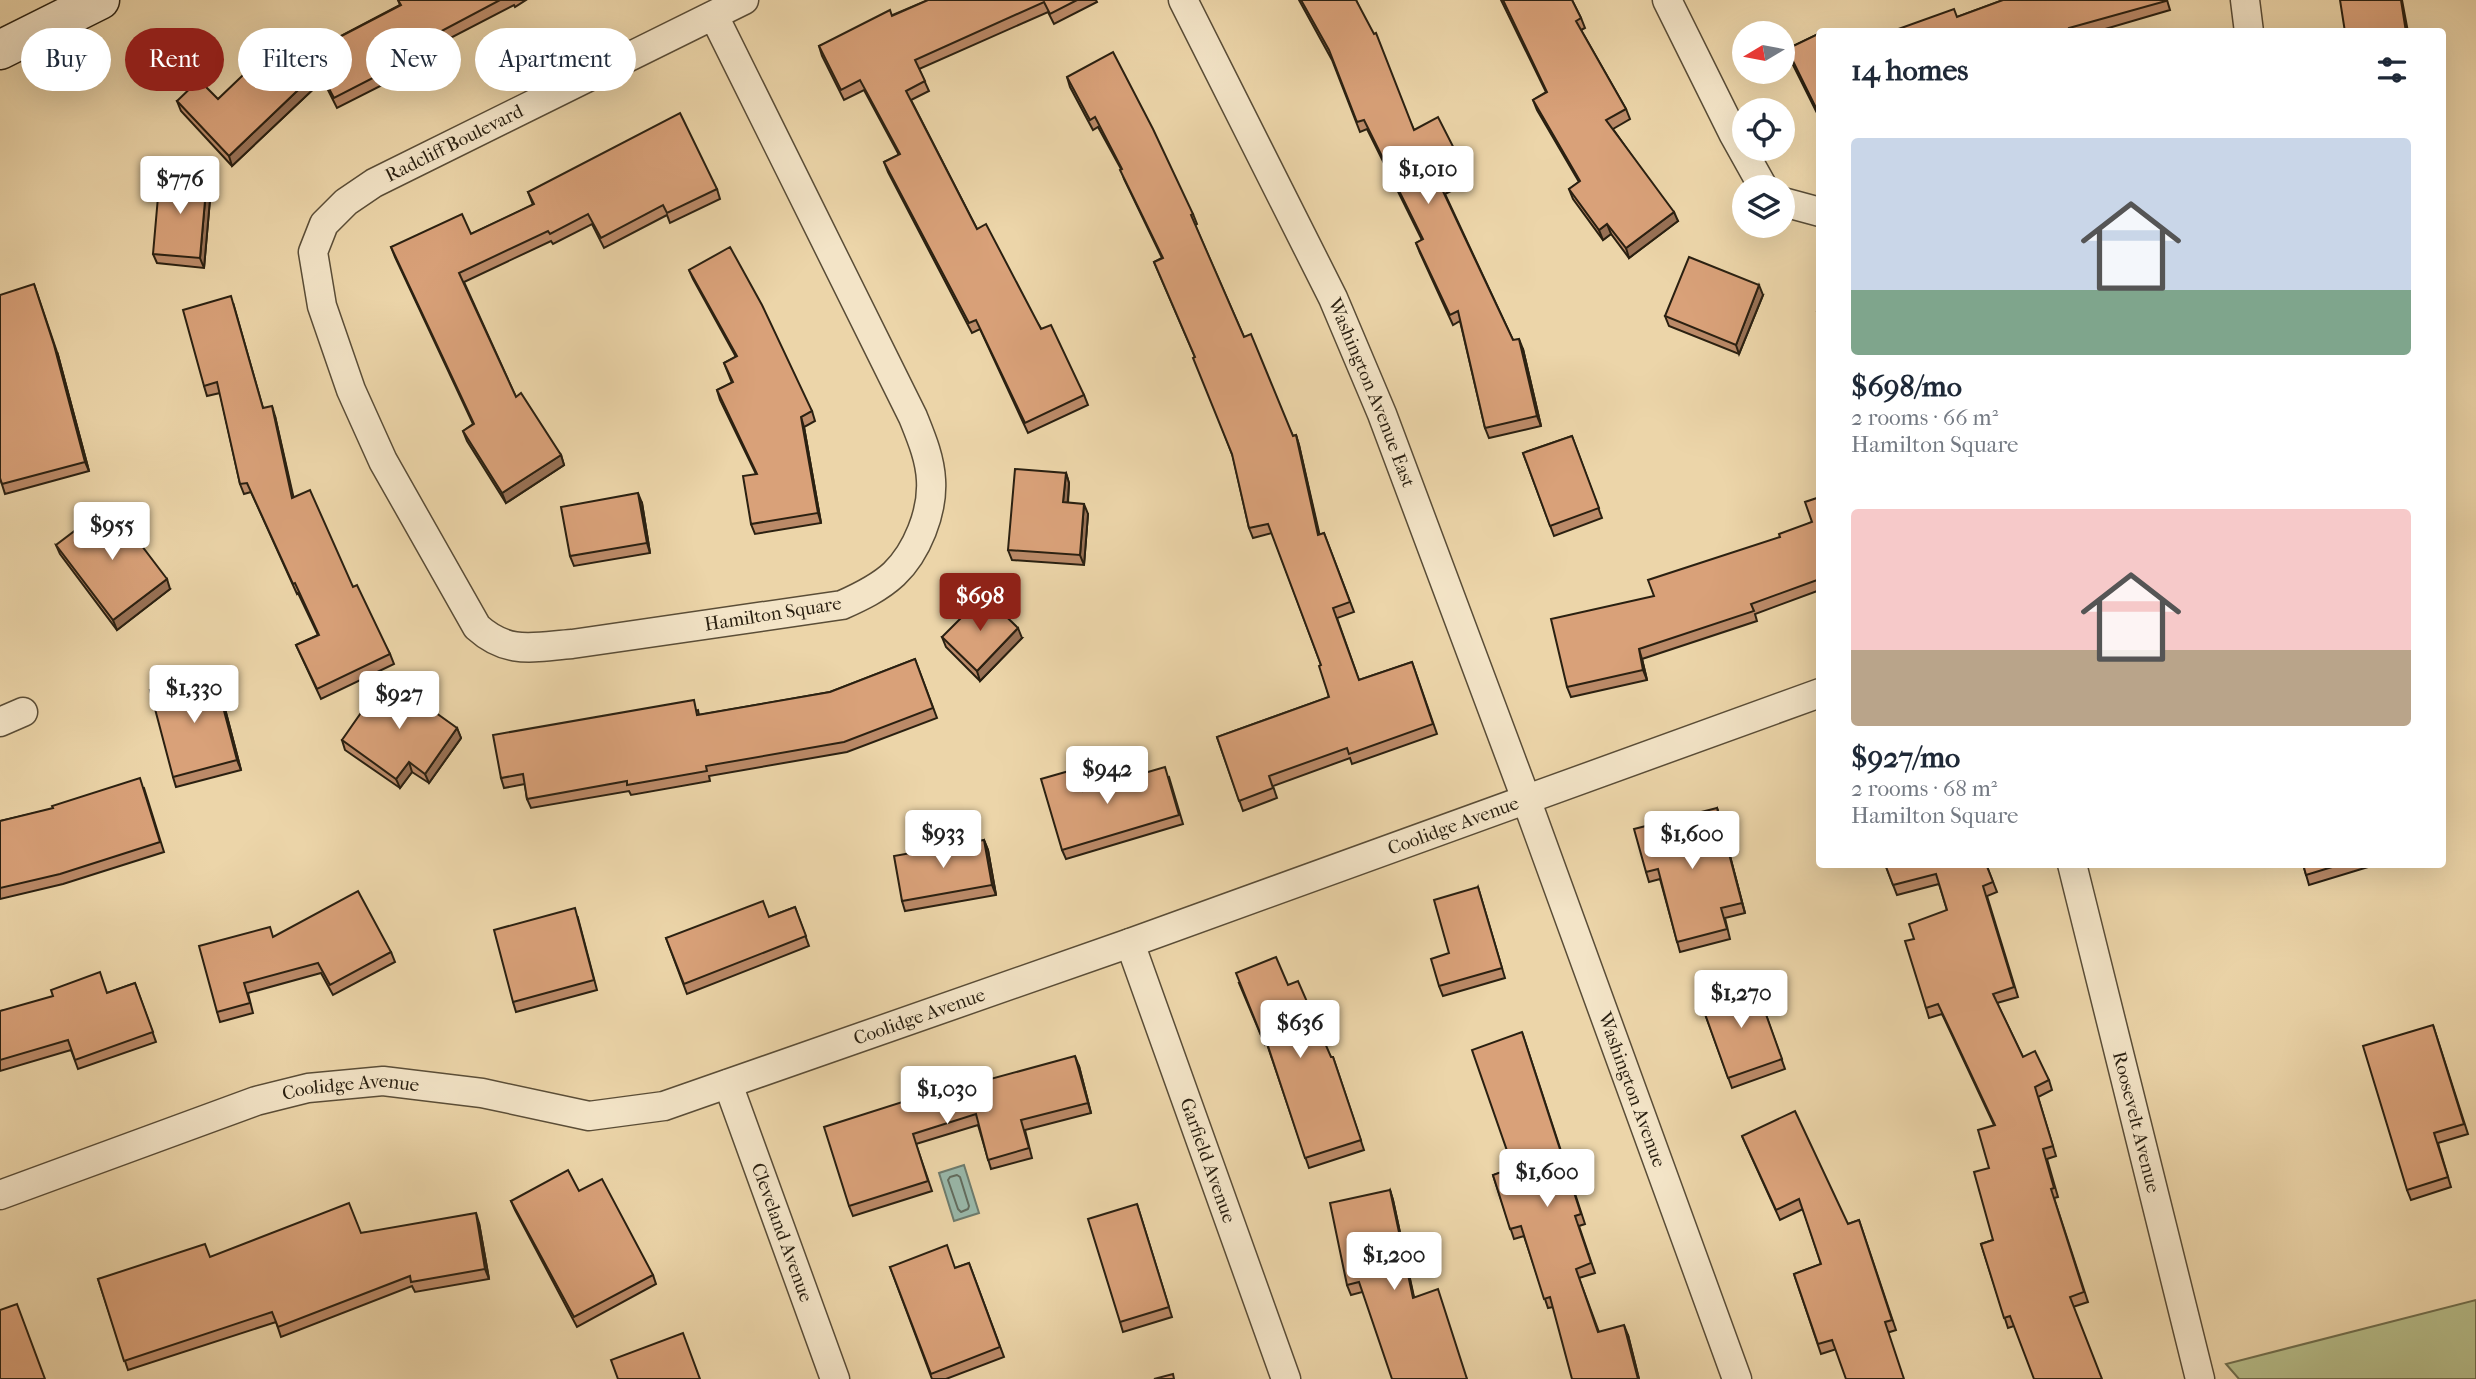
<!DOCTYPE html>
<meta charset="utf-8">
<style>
body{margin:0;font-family:"IM FELL French Canon",serif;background:#f2f2f3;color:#1f2937;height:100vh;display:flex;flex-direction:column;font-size:26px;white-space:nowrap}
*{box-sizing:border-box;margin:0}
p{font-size:23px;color:#747a83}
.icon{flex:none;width:38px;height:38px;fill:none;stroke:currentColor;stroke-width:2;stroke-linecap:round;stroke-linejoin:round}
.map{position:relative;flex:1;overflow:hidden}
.drawer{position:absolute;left:1816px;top:28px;width:630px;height:840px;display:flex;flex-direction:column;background:#fff;border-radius:7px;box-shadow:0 7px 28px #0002}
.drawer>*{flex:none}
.banner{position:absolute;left:21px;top:28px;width:665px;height:63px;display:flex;gap:14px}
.needle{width:46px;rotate:260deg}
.controls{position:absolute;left:1732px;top:21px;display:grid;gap:14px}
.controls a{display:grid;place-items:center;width:63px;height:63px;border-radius:50%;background:#fff;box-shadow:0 7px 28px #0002;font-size:35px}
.price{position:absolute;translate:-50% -60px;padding:0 16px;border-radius:7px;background:#fff;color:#222;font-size:23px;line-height:46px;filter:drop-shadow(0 2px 4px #0008)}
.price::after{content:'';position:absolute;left:50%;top:42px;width:21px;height:16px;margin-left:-10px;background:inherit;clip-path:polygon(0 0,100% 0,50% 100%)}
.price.current{background:#8f2418;color:#fff}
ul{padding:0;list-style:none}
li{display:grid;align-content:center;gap:14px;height:371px;padding:0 35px}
li span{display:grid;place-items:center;height:217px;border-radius:7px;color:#555}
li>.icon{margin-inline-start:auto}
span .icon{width:126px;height:126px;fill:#fffc;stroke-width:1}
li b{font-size:30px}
h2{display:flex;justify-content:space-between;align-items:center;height:84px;padding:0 35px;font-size:30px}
.tag{padding:0 24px;border-radius:32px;background:#fff;box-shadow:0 7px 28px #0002;font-size:24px;line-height:63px}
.tag.current{background:#8f2418;color:#fff}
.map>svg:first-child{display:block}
</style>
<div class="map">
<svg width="2476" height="1379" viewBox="0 0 2476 1379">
<rect width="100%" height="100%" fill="#ecd5a9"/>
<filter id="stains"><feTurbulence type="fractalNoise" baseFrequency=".00286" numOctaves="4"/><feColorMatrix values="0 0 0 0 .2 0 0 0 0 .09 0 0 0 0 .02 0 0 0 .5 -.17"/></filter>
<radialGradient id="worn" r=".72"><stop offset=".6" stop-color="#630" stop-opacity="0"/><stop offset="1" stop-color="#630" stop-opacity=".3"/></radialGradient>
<polygon fill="#b6bd89" stroke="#706e4d" stroke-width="2" points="2476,1300 2476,1379 2239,1379 2226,1364"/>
<polygon fill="#99b8aa" stroke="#6d7b6d" stroke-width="2" points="964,1165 979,1213 954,1221 939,1173"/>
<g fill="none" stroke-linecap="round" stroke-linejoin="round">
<polygon stroke="#626c5e" stroke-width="2" points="957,1175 960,1177 969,1206 968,1209 961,1212 958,1209 948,1180 950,1177"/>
<g stroke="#5a4d37" stroke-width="31">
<g id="minor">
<path id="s1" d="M1183,0L1333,298L1382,414L1526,799L1737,1379"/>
<polyline points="1667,0 1734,135 1763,187"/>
<polyline points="2245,0 2249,32"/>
<path id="s2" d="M714,16L913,417C921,437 930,458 931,480C933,512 917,552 894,574C879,588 860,597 842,605L572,644C533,647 508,655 477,627L383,461L351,390L322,306L313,252L324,224L346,202L374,183L744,0"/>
<polyline points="1783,202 1820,212"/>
<polyline points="0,722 23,712"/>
<path id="s3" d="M2072,864L2200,1379"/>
<path id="s4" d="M1130,943L1286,1379"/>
<path id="s5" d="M728,1084L835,1379"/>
<path id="s6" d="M0,1195L256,1101L308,1088L383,1081L482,1093L589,1116L664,1106L1130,943L1820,693"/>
</g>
</g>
<g stroke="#2a2011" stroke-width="41">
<polyline id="secondary" points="0,50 100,0"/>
</g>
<use href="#minor" stroke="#f3e4c7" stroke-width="28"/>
<use href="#secondary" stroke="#f3e4c7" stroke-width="38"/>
</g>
<g fill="#bb8a68" stroke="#2a2011" stroke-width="2">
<polygon points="398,0 526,0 515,7 514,5 404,62 408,72 337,108 323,80 232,166 181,111 177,101 218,99 282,67 400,5"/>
<polygon points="928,0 1096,0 1097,2 1054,24 1048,12 919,69 929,91 911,100 977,229 1084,395 1088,405 1028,433 980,329 972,333 888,172 884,162 899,155 864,90 844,100 822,56 819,46"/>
<polygon points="1299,0 1356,0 1414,130 1466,172 1469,182 1445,194 1513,340 1523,349 1541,426 1489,438 1485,428 1460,321 1453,325 1420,253 1416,243 1422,240 1367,129 1360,132 1332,60"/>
<polygon points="1501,0 1572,0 1581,18 1585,28 1581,30 1626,109 1630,119 1613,129 1678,221 1629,258 1611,234 1603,240 1573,199 1569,189 1579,182 1537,110 1533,100 1546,92"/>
<polygon points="2003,0 2167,0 2170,10 2095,32 1890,32 1957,17"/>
<polygon points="1820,33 1820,119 1790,59 1787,49"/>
<polygon points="1067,77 1193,214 1197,224 1195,225 1244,337 1293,436 1296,435 1299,445 1319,535 1324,533 1354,612 1337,618 1359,680 1412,662 1437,734 1352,764 1350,758 1273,786 1277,798 1243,811 1217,737 1329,697 1321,665 1272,533 1253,538 1249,528 1233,457 1195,357 1154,262 1162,258 1124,179 1121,169 1098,127 1093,130 1070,87"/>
<polygon points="211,188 204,268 157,263 153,254"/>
<polygon points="717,189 720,199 670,223 667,215 604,248 592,224 553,244 551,241 464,282 516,397 561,455 564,465 506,503 467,441 463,431 473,424 395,257 391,247 471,234 533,205 528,192"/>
<polygon points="689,270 812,411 815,421 804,427 821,523 755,534 751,524 756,474 720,400 717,390 732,383 724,363 736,357 693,279"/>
<polygon points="1763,295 1739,354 1669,326 1665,316"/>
<polygon points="234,306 263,408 275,416 293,498 353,587 390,654 394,664 321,699 296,645 318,635 298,593 297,594 251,492 244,494 240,484 220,393 207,396 204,386"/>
<polygon points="58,355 89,471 5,494 0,478"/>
<polygon points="1572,436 1602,518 1554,536 1523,453"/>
<polygon points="1066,473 1069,483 1068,503 1088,514 1084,565 1012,560 1008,550"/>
<polygon points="1820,497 1820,590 1755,614 1757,621 1642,659 1647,680 1571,697 1567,687 1654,596 1812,522"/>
<polygon points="642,503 650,553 574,566 570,556"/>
<polygon points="56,545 170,589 117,630 60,554"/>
<polygon points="942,637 1022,638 980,681 946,647"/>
<polygon points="915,659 937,718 847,752 709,776 710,781 631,795 629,791 531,808 527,799 525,784 504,788 501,778 698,710 699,715 830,692"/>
<polygon points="218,682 241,770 176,787 173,777"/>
<polygon points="457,728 461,738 429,783 412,772 400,788 345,750 342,740"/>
<polygon points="1169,777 1183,824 1066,859 1062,850 1083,791"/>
<polygon points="144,788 164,852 63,884 0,899 0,821"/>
<polygon points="1717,808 1720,818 1745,913 1725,918 1730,939 1680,952 1660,879 1649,882 1646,872"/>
<polygon points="984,840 988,850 996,895 905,911 902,901"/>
<polygon points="1885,864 1986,864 1997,892 1987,896 2018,997 1997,1003 2023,1057 2049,1080 2052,1090 2038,1097 2056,1156 2047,1159 2058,1197 2054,1198 2088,1302 2008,1328 1981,1244 1993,1240 1989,1168 1994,1125 1942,1014 1929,1018 1926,1008 1914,939 1947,910 1939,884 1897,895"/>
<polygon points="2303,864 2378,864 2309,885"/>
<polygon points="1478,887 1505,978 1443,996 1439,986 1449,953"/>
<polygon points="795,907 809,946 687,994 666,938 769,917"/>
<polygon points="578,918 597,990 516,1012 513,1002"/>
<polygon points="273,937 391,952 395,962 333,995 321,973 248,993 253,1013 220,1022 217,1012"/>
<polygon points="1754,981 1785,1069 1732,1088 1700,1000"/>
<polygon points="135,983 156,1042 78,1069 71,1050 0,1071 0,1011 107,993"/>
<polygon points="1239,983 1288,985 1331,1057 1333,1057 1364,1150 1309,1168 1267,1044 1265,1045"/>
<polygon points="2433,1025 2468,1134 2438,1143 2451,1187 2411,1200 2407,1190"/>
<polygon points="1522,1032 1585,1224 1579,1226 1595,1273 1579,1278 1599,1332 1628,1335 1639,1379 1553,1307 1548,1308 1524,1236 1514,1239 1493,1175 1513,1168"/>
<polygon points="1079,1066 1091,1113 1025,1130 1032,1158 991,1169 978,1125 916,1144 932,1191 853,1216 849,1206 943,1092"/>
<polygon points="1742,1136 1848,1224 1859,1220 1896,1330 1821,1354 1794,1274 1821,1264 1803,1209 1780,1220"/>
<polygon points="1390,1190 1393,1200 1414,1297 1467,1379 1362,1292 1351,1295 1347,1285"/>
<polygon points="579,1191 653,1275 656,1284 577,1327 515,1210 511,1201"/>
<polygon points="1137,1204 1172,1317 1123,1332 1120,1322"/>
<polygon points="479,1223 489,1279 415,1292 412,1286 281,1337 276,1322 128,1370 98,1279 210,1257 361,1233"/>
<polygon points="969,1263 1004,1357 946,1379 932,1379 890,1267 955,1268"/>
</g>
<g fill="#987155" stroke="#2a2011" stroke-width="2">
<polygon points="2401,0 2402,0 2408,32 2406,32"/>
<polygon points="319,70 323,80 232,166 229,156"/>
<polygon points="207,178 211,188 204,268 200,258"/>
<polygon points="1674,212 1678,221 1629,258 1626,248"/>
<polygon points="1607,224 1611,234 1603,240 1599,230"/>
<polygon points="34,284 58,355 89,471 85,462"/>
<polygon points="1759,285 1763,295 1739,354 1736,345"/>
<polygon points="1519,339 1523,349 1541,426 1537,416"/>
<polygon points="272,406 275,416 296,508 292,498"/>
<polygon points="801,417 804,427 821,523 818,513"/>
<polygon points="1296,435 1299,445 1322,545 1318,535"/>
<polygon points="561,455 564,465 506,503 502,493"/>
<polygon points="1066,473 1069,483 1067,512 1063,502"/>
<polygon points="638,493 642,503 650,553 647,543"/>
<polygon points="1084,504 1088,514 1084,565 1080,555"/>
<polygon points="167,579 170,589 117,630 113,620"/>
<polygon points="1018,628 1022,638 980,681 977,671"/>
<polygon points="1639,649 1642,659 1647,680 1643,670"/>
<polygon points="214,673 218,682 241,770 237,760"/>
<polygon points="457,728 461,738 429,783 425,774"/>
<polygon points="409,762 412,772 400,788 396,779"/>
<polygon points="1717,808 1720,818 1745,913 1742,903"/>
<polygon points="984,840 988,850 996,895 992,885"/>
<polygon points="1075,1056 1079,1066 1091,1113 1088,1103"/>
<polygon points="1390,1190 1393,1200 1416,1308 1413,1298"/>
<polygon points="476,1213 479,1223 489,1279 485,1269"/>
<polygon points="1624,1325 1628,1335 1639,1379 1638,1379"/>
</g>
<g fill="#d9a179" stroke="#2a2011" stroke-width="2">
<polygon points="398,0 500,0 400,53 404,62 334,98 319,70 229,156 177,101 199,80 218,99 268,51 282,67 401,5"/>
<polygon points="928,0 1077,0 1050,14 1044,2 915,60 925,81 906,91 977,229 986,224 1041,329 1051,325 1084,395 1025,423 976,320 969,323 884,162 900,154 860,80 841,90 819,46 890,10 892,16"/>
<polygon points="1301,0 1356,0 1374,34 1376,33 1414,130 1438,117 1466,172 1440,185 1513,340 1519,339 1537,416 1485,428 1458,311 1450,315 1416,243 1423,239 1364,120 1357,122 1329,50"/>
<polygon points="1503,0 1572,0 1581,18 1576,21 1626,109 1606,120 1674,212 1626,248 1607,224 1599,230 1569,189 1580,181 1533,100 1547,92"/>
<polygon points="2003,0 2166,0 2166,1 2069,28 2070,32 1890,32 1954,9 1957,17"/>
<polygon points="2340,0 2401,0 2406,32 2345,32"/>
<polygon points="1820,33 1820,116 1787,49"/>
<polygon points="1113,52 1153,129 1193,214 1191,215 1244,337 1251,334 1293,436 1296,435 1318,535 1324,533 1350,602 1333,608 1359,680 1412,662 1433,724 1349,754 1347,748 1269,776 1273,788 1239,801 1217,737 1329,697 1319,666 1321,665 1268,524 1249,528 1232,454 1193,358 1195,357 1154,262 1163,258 1120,170 1122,169 1095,117 1090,120 1067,77"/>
<polygon points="680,113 717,189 667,213 663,205 601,238 588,214 550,234 548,231 459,273 516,397 521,393 561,455 502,493 463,431 474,424 391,247 462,214 471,234 534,204 528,192"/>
<polygon points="160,174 207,178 200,258 153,254"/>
<polygon points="730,247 762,305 812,411 801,417 818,513 751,524 743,476 757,474 717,390 733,382 724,363 737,356 689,270"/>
<polygon points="1689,257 1759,285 1736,345 1665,316"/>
<polygon points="34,284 54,345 85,462 2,484 0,478 0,295"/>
<polygon points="231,296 263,408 272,406 292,498 310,490 353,587 357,585 390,654 317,689 296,645 319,635 295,583 293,584 247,483 240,484 217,382 204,386 183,310"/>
<polygon points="1817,312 1820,312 1820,330"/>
<polygon points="1572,436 1599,508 1550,526 1523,453"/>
<polygon points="1015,469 1066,473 1063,502 1084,504 1080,555 1008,550"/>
<polygon points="638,493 647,543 570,556 561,507"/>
<polygon points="1820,497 1820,579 1751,604 1754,611 1639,649 1643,670 1567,687 1551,619 1654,596 1648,580 1780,537 1779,534 1812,522 1805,502"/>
<polygon points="110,504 167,579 113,620 56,545"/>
<polygon points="984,595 1018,628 977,671 942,637"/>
<polygon points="915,659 933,708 844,742 706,766 707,771 627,785 627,781 527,799 523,774 501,778 493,735 694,700 697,715 830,692"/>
<polygon points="214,673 237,760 173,777 150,690"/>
<polygon points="386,677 457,728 425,774 409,762 396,779 342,740"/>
<polygon points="1165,767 1179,815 1062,850 1041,779 1076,769 1083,791"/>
<polygon points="140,778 160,842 60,874 0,888 0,821 53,808 52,806"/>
<polygon points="1717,808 1742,903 1721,908 1727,929 1677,942 1658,869 1646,872 1634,829"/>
<polygon points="984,840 992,885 902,901 894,856"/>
<polygon points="1885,864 1986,864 1993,882 1983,886 2014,987 1993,994 2023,1057 2035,1051 2049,1080 2035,1087 2053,1146 2043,1149 2054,1188 2051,1189 2084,1292 2070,1297 2102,1379 2034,1379 2010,1316 2004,1318 1981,1244 1993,1240 1974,1172 1989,1168 1978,1130 1995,1125 1938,1004 1926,1008 1905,941 1914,939 1909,924 1947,910 1936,874 1893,885"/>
<polygon points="2303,864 2342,864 2306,875"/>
<polygon points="1478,887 1502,968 1439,986 1431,959 1449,953 1434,900"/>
<polygon points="358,891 391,952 330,985 318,963 244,983 250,1003 217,1012 199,946 270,927 273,937"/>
<polygon points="763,901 769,917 795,907 806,936 684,984 666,938"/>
<polygon points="575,908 594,980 513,1002 494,930"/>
<polygon points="1276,957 1288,985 1298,981 1331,1057 1333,1057 1361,1140 1305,1158 1264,1034 1261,1035 1236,973"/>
<polygon points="100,972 107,993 135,983 153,1032 75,1060 68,1040 0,1060 0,1011 53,996 51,990"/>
<polygon points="1754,981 1782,1059 1728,1078 1700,1000"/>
<polygon points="2433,1025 2464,1124 2434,1133 2448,1177 2407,1190 2363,1046"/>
<polygon points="1522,1032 1581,1214 1575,1216 1591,1263 1576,1269 1598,1332 1624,1325 1638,1379 1572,1379 1550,1297 1544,1299 1521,1226 1510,1229 1493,1175 1513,1168 1472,1050"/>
<polygon points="1075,1056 1088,1103 1021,1120 1029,1148 988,1160 976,1114 913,1134 928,1181 849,1206 824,1127 943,1089 943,1092"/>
<polygon points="1795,1111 1848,1224 1859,1220 1892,1320 1885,1322 1904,1379 1846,1379 1832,1340 1818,1344 1794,1274 1821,1264 1799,1199 1776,1210 1742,1136"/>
<polygon points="568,1170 579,1191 602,1179 653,1275 574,1317 511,1201"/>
<polygon points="1390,1190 1413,1298 1438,1289 1467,1379 1392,1379 1359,1282 1347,1285 1330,1203"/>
<polygon points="349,1203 361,1233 476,1213 485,1269 411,1282 410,1276 278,1327 272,1312 124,1361 98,1279 205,1244 210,1257"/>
<polygon points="1137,1204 1169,1307 1120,1322 1088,1219"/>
<polygon points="947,1245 955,1268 969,1263 1000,1347 931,1374 890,1267"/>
<polygon points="17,1304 45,1379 0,1379 0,1310"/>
<polygon points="683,1333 700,1379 618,1379 611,1360"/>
<polygon points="1173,1374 1174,1379 1154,1379"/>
</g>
<g text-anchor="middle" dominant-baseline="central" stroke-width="6" stroke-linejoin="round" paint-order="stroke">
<g font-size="19" fill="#2a2011" stroke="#f3e4c7">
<text stroke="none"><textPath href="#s2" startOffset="1648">Radcliff Boulevard</textPath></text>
<text stroke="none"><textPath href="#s1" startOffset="436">Washington Avenue East</textPath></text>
<text transform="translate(773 614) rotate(-9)">Hamilton Square</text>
<text stroke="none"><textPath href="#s6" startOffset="1524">Coolidge Avenue</textPath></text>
<text stroke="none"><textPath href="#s6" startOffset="957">Coolidge Avenue</textPath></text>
<text stroke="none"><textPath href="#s1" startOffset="1180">Washington Avenue</textPath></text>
<text stroke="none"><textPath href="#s6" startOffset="369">Coolidge Avenue</textPath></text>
<text stroke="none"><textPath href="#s3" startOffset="266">Roosevelt Avenue</textPath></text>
<text stroke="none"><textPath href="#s4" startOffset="231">Garfield Avenue</textPath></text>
<text stroke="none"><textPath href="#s5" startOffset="158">Cleveland Avenue</textPath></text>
</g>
</g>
<rect width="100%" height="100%" filter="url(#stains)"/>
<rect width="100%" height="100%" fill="url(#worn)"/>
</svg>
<div class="controls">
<a><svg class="needle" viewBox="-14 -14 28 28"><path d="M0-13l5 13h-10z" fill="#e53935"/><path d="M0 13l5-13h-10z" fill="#747a83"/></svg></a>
<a><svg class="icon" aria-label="locate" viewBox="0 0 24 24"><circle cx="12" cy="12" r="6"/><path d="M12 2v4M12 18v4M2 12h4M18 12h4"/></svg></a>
<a><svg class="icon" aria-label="layers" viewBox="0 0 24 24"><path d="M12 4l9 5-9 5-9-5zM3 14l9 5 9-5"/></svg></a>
</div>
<b class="price" style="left:1428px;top:206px">$1,010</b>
<b class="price" style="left:180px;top:216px">$776</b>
<b class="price" style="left:112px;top:562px">$955</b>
<b class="price current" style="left:980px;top:633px">$698</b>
<b class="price" style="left:194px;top:725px">$1,330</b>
<b class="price" style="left:399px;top:731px">$927</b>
<b class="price" style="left:1107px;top:806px">$942</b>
<b class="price" style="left:943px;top:870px">$933</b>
<b class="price" style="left:1692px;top:871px">$1,600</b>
<b class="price" style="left:1741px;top:1030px">$1,270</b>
<b class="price" style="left:1300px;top:1060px">$636</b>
<b class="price" style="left:947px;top:1126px">$1,030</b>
<b class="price" style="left:1547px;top:1209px">$1,600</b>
<b class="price" style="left:1394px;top:1292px">$1,200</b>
<div class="banner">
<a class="tag">Buy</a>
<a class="tag current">Rent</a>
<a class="tag">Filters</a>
<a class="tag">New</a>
<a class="tag">Apartment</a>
</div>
<section class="drawer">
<h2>14 homes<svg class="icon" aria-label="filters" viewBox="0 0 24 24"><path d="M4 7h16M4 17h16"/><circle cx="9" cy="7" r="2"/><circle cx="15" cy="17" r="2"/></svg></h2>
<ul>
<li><span style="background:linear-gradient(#c9d6e8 70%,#7fa58c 0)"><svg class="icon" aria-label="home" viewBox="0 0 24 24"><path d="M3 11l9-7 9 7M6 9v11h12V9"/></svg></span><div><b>$698/mo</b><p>2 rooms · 66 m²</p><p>Hamilton Square</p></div></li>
<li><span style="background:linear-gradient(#f6c9c9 65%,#b9a48a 0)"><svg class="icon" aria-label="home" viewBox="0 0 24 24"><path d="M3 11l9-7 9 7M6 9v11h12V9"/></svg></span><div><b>$927/mo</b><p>2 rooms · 68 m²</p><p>Hamilton Square</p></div></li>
</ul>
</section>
</div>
